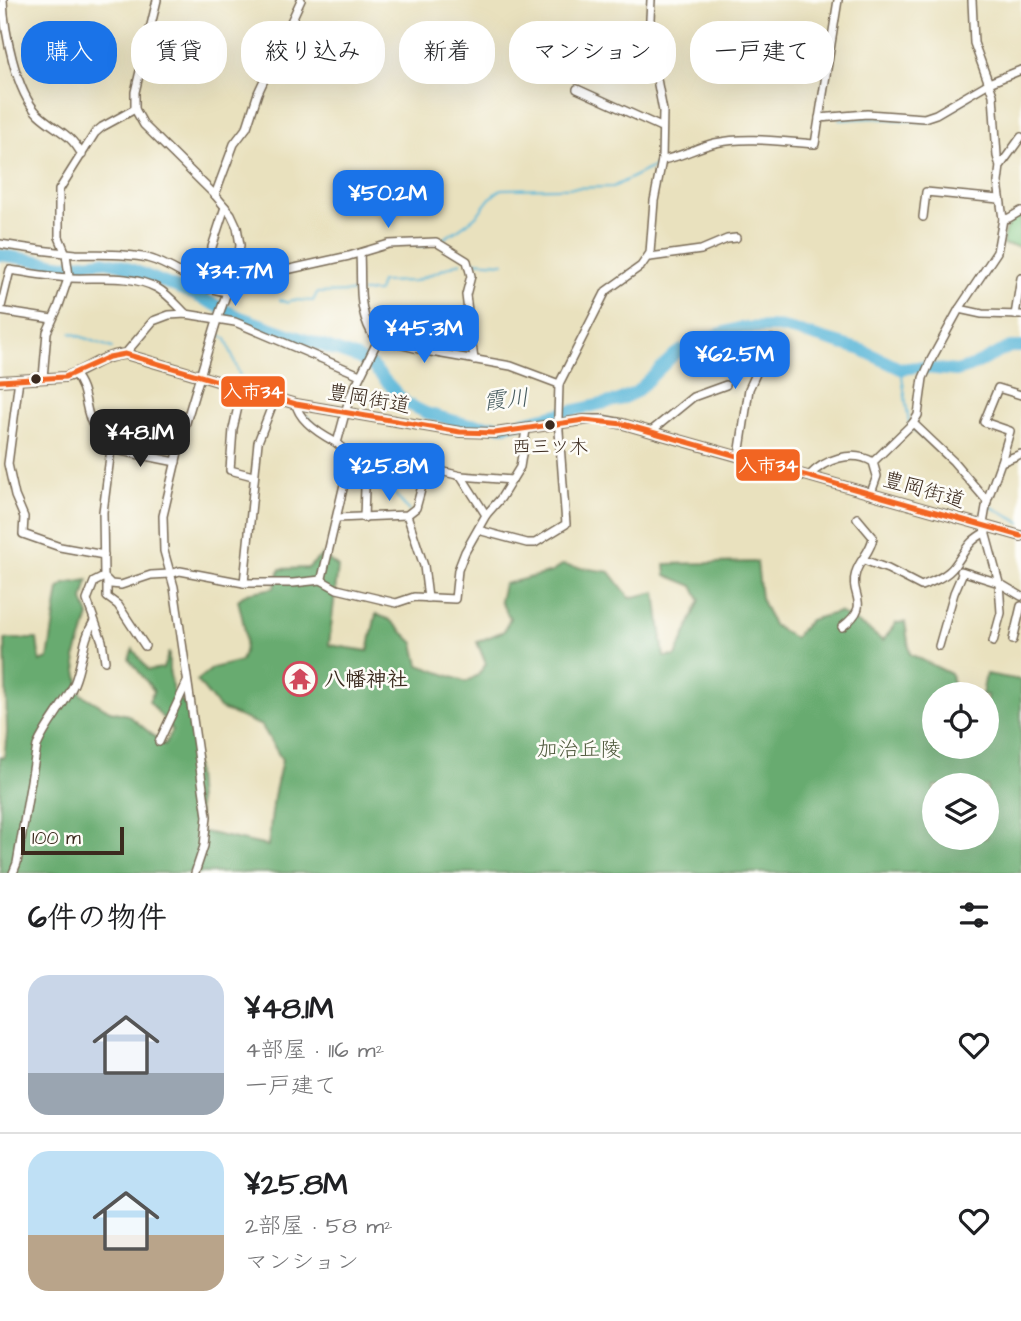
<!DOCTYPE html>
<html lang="ja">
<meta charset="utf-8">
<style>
body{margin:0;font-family:"Architects Daughter","Klee One",sans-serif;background:#f6f6f6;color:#202124;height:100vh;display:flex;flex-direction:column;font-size:26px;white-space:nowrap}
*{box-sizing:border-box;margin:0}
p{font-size:23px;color:#757577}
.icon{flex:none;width:38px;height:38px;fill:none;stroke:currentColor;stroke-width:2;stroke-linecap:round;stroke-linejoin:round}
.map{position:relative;height:873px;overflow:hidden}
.details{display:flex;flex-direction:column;background:#fff;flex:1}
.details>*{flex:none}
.banner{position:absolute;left:21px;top:21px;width:980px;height:63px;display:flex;gap:14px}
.tools{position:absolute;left:922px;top:682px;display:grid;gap:14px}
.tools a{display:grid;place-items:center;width:77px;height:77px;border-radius:50%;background:#fff;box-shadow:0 7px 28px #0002;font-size:35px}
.scale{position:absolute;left:21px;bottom:18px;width:103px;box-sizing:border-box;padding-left:7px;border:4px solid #3b2a1e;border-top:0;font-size:19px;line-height:24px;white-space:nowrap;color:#3b2a1e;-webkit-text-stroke:5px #fdfcf7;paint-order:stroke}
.price{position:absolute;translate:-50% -60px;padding:0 16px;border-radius:14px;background:#1a73e8;color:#fff;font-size:23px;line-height:46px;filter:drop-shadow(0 2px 4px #0008)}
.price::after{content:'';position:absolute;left:50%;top:42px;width:21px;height:16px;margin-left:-10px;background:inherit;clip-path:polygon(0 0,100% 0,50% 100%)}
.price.on{background:#222;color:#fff}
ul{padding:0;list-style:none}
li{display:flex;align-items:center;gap:21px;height:175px;padding:0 28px}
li+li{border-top:2px solid #e0e0e0}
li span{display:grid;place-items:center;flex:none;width:196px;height:140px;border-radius:21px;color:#555}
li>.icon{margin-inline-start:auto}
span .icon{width:84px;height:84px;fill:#fffc;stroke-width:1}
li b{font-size:30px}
h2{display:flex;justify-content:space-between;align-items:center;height:84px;padding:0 28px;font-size:30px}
.chip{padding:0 24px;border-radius:28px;background:#fff;box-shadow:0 7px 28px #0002;font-size:24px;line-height:63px}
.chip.on{background:#1a73e8;color:#fff}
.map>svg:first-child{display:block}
</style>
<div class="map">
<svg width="1021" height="873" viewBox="0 0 1021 873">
<rect width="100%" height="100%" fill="#fdfcf7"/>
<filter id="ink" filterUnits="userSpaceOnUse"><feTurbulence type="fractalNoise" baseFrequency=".0143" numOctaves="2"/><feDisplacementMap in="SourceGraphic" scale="14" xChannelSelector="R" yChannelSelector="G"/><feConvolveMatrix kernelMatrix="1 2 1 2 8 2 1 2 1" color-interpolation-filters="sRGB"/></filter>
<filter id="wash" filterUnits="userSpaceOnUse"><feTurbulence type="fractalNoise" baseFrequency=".00686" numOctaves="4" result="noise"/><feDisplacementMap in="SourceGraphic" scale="28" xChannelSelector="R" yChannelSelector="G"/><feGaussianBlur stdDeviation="1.57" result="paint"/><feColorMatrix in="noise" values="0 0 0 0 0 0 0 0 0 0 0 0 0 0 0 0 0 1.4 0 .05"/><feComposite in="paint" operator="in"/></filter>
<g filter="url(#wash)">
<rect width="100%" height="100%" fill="#e9e1be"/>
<path fill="#7fc681" stroke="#5d7850" stroke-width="2" d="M1021,214V247L1003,245C1002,231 1009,221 1021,214Z"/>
<path fill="#67ab6f" stroke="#516a46" stroke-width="2" fill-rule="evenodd" d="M322,555L338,567L329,645L368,651L376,614L390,620L414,643L419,665L466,682L478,675L486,664L477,642L504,631L510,618L500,601L504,584L552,572L562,565L610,572L630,598L656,592L664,657L676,656L700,600L693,586L666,575L665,564L757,562L761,598L773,625L794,638L810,620L839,612L869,630L883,641L896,623L905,622L910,654L951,674L955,695H934V747H987V695H982L986,674L1021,680V873H0V757L4,758L7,733L5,639H37L40,662L48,659L59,589L64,584L88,580L83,600L89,616L75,658L81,694L110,711L128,715L165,745L172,730L149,701L154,691L129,659L133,649L148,670L163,668L169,652V669L173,691L187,707L194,746L200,831L268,846L274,796L282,760L262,726L219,708L197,681L213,668L241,661C250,640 243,622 238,600L247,593L274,588L280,569L308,568ZM934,786H987V838H934Z"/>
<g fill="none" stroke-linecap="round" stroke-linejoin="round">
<g stroke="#59b6d8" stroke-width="2">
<polyline points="839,120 873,118 927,122 944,116 970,98"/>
<path d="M440,241C452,233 467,225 478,214C486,204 490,195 502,189L613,187L657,165"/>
<polyline points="416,246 428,246"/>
<polyline points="470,261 504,263"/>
<polyline points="362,292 378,292 381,282 415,281 461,262"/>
<polyline points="280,300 288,303 291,300 313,301 317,293 356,292"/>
<polyline points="71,333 112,348"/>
<polyline points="218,333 226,339 243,384"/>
<polyline points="901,369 909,423"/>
<polyline points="304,414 321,429"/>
<polyline points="912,428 926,440"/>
<polyline points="383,461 381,491 393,492 409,511"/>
<polyline points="988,505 1021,523"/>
</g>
<polyline stroke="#59b6d8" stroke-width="12" points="0,255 64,265 103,261 121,265 195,295 240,317 358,358 372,366 406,403 426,413 466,424 505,426 619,400 636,392 675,354 705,338 739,328 778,327 800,332 862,350 901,369 917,367 956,371 970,367 1010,347 1021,347"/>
</g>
</g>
<g filter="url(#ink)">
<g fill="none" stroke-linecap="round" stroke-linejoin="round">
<g stroke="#786a56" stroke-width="10">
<g id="minor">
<path d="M3,0C4,31 16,92 38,114C55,130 70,132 82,155"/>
<polyline points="157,0 135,92 135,109 144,125 215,195 231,214 237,227 240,245 238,262 217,320 181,439 163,516 164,551 174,587 207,816 204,846 195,873"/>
<polyline points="972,0 974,43 993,95 997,156 1000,166"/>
<polyline points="577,89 661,127"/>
<polyline points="819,118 867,114 924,118 936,114 989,83 1021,70"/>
<path d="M662,160C681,157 697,147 715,143C747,136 783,142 815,144L838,0"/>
<polyline points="215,195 234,144 247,127 258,93 301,0"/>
<polyline points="923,217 926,192 999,199"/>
<polyline points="1003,219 1009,218 1021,211"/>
<path d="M0,244C25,248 51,252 76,254C101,255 123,253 147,258C176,265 198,289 227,292"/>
<path d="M360,253C362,288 356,311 377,342"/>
<polyline points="650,257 701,250 727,239 736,238"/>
<polyline points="229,287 251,287 268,282 286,270 349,256 389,244 436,242 467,261 471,276 466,295 474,360"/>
<polyline points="209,289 212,247 225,207"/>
<polyline points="959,309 982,314 1021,315"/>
<polyline points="1015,315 1021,278"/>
<path d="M52,319L0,311L10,270C30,273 50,277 70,278C99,279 131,274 157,288C168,294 177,305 186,314"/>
<polyline points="377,342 386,341 431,352 511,366 559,384"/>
<polyline points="125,354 153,321 169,315 186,314 235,322 360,375"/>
<path d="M74,374C89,391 83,410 94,427C99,435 107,439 111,449L103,512L104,577L111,584L121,585L151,575L170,574L180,571L244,583H293L321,580L337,589L396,603L414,597L455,599L458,570L465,552L486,515L501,498L520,467L526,430"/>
<polyline points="43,378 47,332 58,308 69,276 66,254 59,237 59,190 95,133 102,127 135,109"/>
<polyline points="19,379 8,464 15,496 24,517 23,534 60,547 104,555"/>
<polyline points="242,389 233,429 230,470 253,476"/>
<path d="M296,404C299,421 320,434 335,442C341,445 345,453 350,459"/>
<polyline points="913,423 953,461 987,501"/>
<polyline points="650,432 693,397 726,385"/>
<polyline points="337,443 349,399 377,342"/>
<polyline points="111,449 176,462"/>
<polyline points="739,456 749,389 772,339"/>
<polyline points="350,459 387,458 461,476 486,515"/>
<polyline points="873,462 913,423 918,415 923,378 931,360 959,309 997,252 1003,219 998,182 1000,166 1021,137"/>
<polyline points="1001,462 1010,431 984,422 998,388 1021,395"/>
<polyline points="461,476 512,480"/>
<path d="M809,476C824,460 852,449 873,462L877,476L871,493"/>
<polyline points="407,515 424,566 428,598"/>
<polyline points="337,518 407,515 416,508 427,468"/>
<polyline points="364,518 366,458"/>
<polyline points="478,530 527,543 535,543 566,524 558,418 559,384 606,291 641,266 650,253 654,201 662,160 663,111 649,37 651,0"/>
<path d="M864,560L888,569L921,586C932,582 948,576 955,565C967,549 967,542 986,532"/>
<polyline points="961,571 999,583 1021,596"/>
<polyline points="104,577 94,582 87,600 102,641 105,661"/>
<polyline points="107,581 107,597 118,605 145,646"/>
<polyline points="323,581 322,578 350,459"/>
<polyline points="244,583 258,442 275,398"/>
<path d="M842,627C874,603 848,597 856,572C860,559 871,552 873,537L857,518"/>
<polyline points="1013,640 1021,606"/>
<polyline points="993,642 1001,613 999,583 983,524 987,501 1001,462 1021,454"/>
<polyline points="939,646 954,593 963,572"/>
<polyline points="159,742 187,682"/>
<path d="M13,873L17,863L37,746C47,723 64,706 74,684C83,663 82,640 94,621"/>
</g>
</g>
<g stroke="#786a56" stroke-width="12">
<path id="major" d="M0,381L65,377C86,371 102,355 125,354L296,404L460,432L495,433L584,420H601L623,424L1021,536"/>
</g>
<use href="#minor" stroke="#fff" stroke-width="7"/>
<use href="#major" stroke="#fff" stroke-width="9"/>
<g stroke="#fdfcf7" stroke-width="10">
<polyline id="bus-1" points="0,381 65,377 109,357 125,354 296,404 460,432 495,433 584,420 623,424 1021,536"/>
</g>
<use href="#bus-1" stroke="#f26522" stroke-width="5"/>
</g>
</g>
<defs>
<g id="temple-ring" transform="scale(1.75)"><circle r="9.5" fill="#fdfcf7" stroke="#d1495b" stroke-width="1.5"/><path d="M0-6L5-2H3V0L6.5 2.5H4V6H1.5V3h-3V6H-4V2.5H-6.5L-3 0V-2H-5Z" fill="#d1495b"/></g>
</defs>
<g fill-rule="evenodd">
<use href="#temple-ring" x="300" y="679"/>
</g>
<g fill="#3b2a1e" stroke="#fdfcf7" stroke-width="2.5">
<circle cx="36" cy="379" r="6"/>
<circle cx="550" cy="425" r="6"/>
</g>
<g text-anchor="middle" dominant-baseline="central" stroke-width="5" stroke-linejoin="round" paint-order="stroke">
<g font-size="19" fill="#3b2a1e" stroke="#fdfcf7">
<text x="550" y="447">西三ツ木</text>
</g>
<g font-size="21" fill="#3b2a1e" stroke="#fdfcf7">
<text transform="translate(369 399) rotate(10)">豊岡街道</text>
<text transform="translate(924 490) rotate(16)">豊岡街道</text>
</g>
<g font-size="21" font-weight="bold" fill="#3b2a1e" stroke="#fdfcf7" text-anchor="start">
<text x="324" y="679">八幡神社</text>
</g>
<g font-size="21" fill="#4f593c" stroke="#fdfcf7">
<text x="579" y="749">加治丘陵</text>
</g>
<g font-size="23" font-style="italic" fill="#465b5f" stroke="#fdfcf7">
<text transform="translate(506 400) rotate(-6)">霞川</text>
</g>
</g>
<g stroke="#fdfcf7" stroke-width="2.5">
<rect x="220" y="375" width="66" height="33" rx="7" fill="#f26522"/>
<rect x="735" y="448" width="66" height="34" rx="7" fill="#f26522"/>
</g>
<g font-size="19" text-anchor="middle" font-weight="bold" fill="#fff">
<text x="253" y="398">入市34</text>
<text x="768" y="472">入市34</text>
</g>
</svg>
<div class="tools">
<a><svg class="icon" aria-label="locate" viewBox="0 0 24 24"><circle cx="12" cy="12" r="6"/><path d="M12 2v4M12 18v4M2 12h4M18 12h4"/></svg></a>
<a><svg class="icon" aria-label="layers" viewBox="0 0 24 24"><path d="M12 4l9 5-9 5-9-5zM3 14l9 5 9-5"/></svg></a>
</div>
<div class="scale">100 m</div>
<b class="price" style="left:388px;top:230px">¥50.2M</b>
<b class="price" style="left:235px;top:308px">¥34.7M</b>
<b class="price" style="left:424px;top:365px">¥45.3M</b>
<b class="price" style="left:735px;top:391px">¥62.5M</b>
<b class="price on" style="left:140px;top:469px">¥48.1M</b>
<b class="price" style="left:389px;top:503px">¥25.8M</b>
<div class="banner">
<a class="chip on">購入</a>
<a class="chip">賃貸</a>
<a class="chip">絞り込み</a>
<a class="chip">新着</a>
<a class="chip">マンション</a>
<a class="chip">一戸建て</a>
</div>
</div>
<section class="details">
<h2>6件の物件<svg class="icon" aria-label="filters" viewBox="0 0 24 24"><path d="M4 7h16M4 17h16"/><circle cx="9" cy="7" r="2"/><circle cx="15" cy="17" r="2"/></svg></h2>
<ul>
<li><span style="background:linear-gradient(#c9d6e8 70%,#9aa5b1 0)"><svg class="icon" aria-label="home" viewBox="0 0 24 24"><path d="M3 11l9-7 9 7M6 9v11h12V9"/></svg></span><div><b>¥48.1M</b><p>4部屋 · 116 m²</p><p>一戸建て</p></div><svg class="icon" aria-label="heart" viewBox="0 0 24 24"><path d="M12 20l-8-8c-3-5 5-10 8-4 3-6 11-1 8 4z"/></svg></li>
<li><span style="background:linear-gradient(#bfe0f5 60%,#b9a48a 0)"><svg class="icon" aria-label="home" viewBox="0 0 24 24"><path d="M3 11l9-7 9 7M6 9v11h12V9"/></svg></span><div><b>¥25.8M</b><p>2部屋 · 58 m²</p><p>マンション</p></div><svg class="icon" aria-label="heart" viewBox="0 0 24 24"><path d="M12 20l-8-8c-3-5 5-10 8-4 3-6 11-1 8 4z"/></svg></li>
</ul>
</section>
